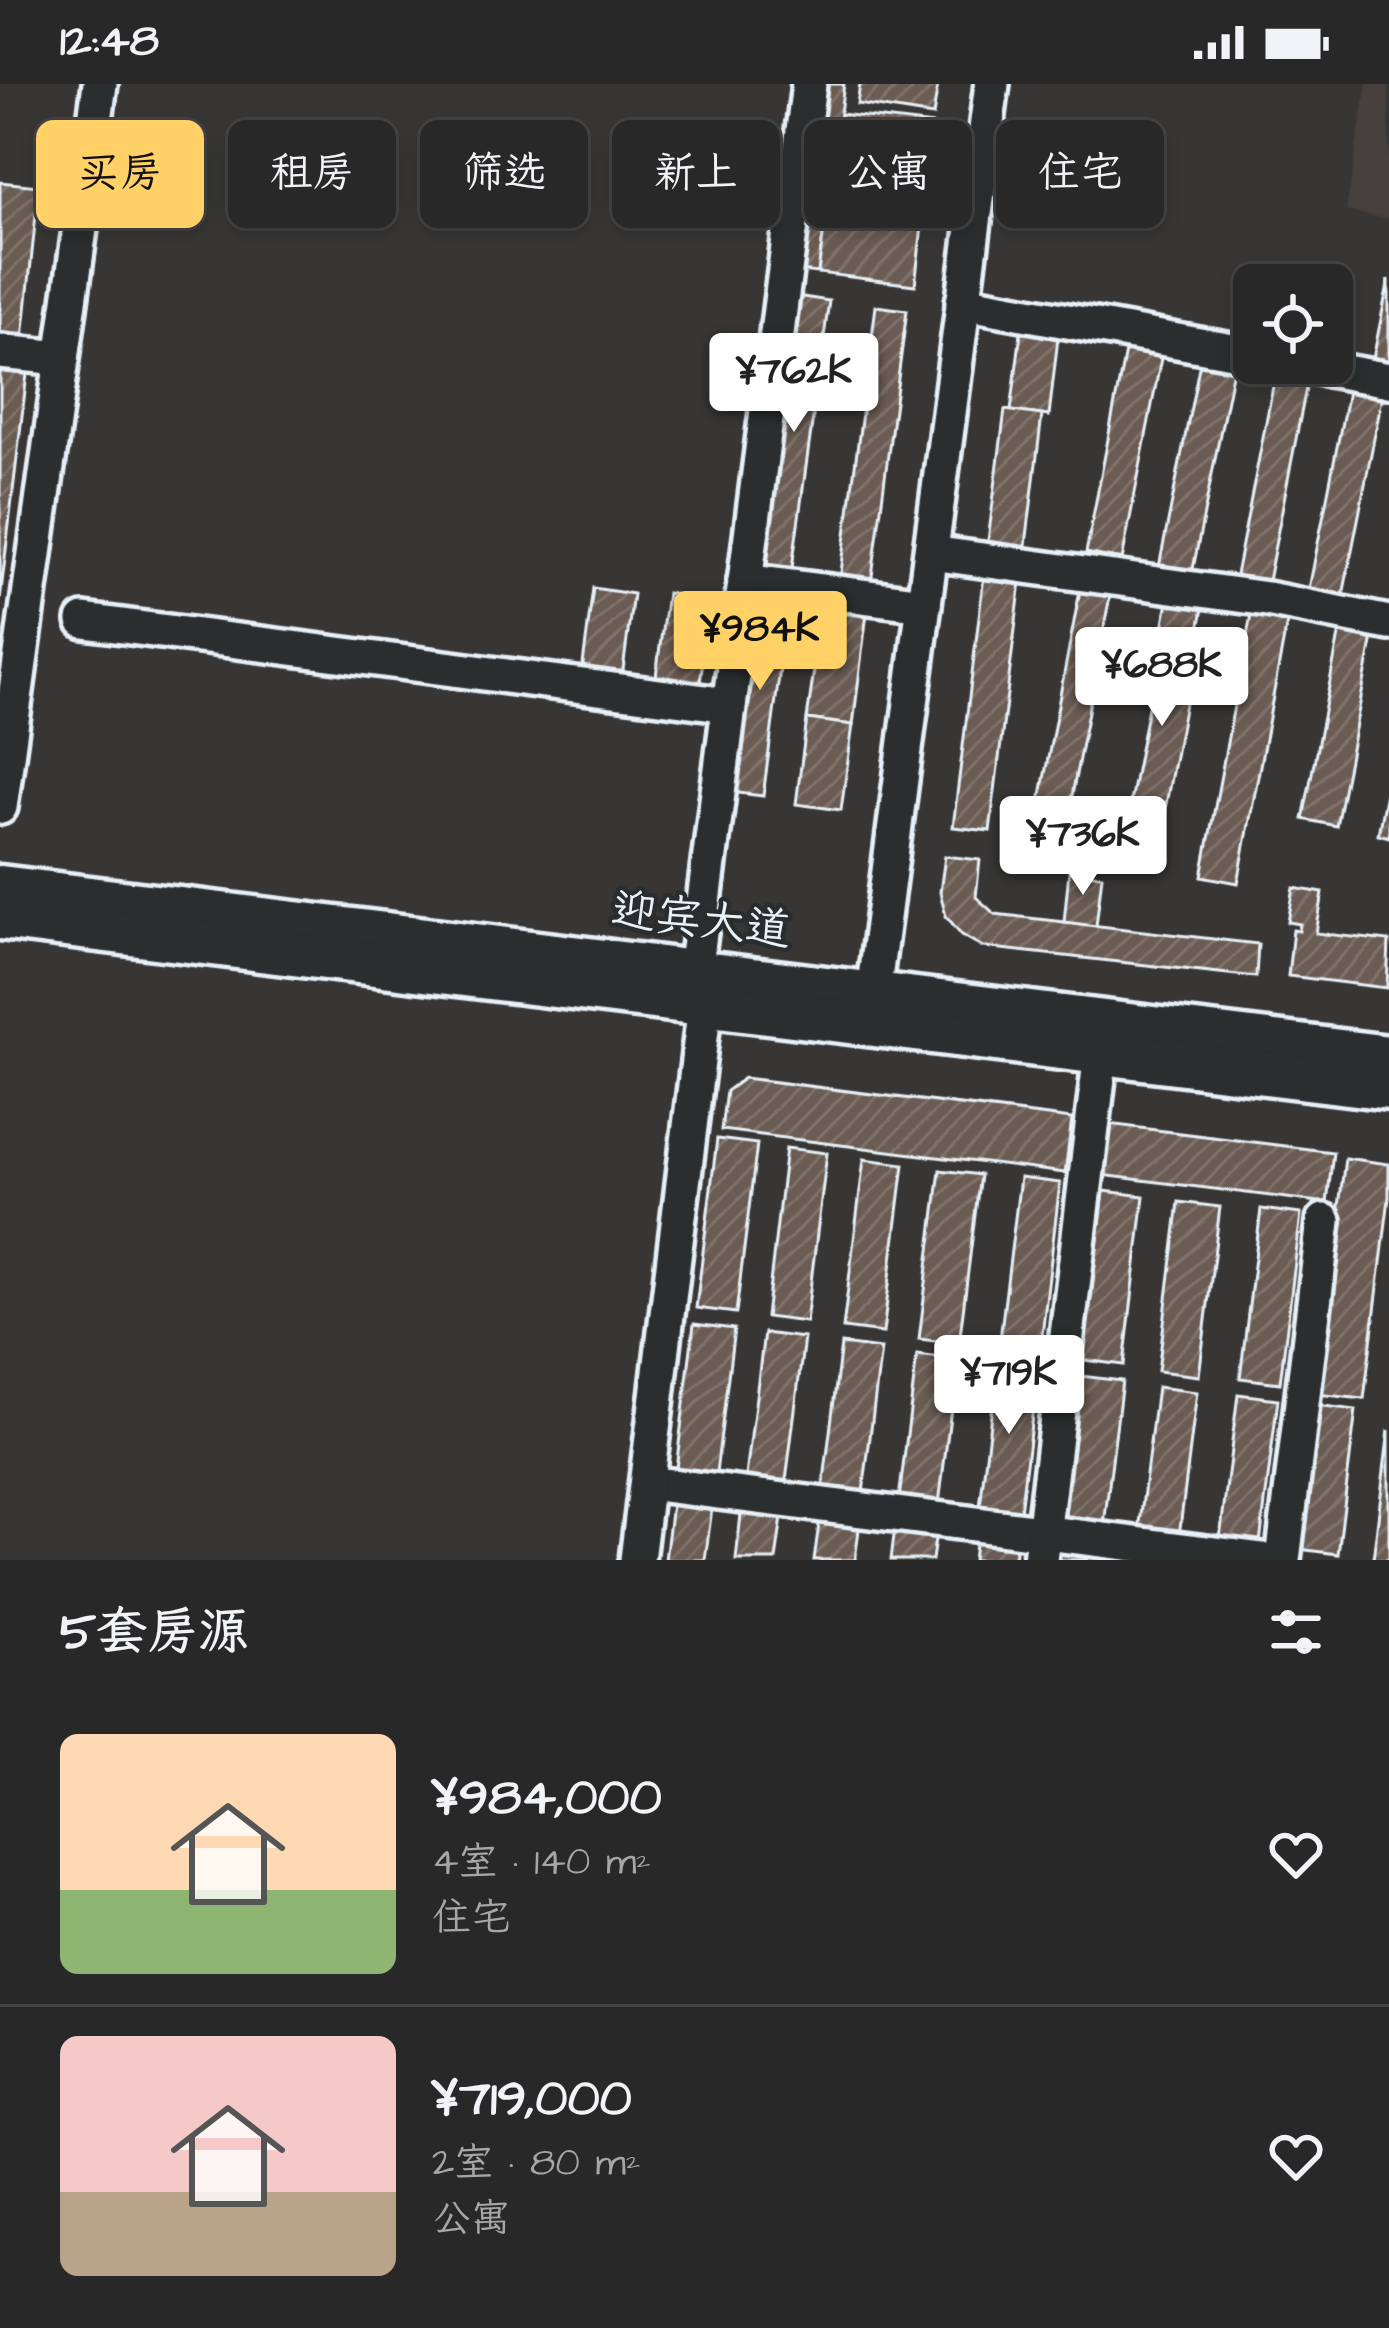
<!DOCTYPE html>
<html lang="zh">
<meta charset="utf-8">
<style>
body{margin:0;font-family:"Architects Daughter","LXGW WenKai TC",sans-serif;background:#353434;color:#f1f3f6;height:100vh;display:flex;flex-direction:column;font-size:45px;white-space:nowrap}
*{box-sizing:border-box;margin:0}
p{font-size:39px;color:#a5a6a8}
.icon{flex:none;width:66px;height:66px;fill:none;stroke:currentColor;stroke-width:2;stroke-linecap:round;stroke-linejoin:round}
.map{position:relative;height:1476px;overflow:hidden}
.drawer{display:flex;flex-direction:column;background:#292828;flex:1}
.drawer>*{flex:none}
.banner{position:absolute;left:36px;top:36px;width:1317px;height:108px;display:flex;gap:24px}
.controls{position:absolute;left:1233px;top:180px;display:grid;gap:24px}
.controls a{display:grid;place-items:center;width:120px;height:120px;border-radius:18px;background:#292828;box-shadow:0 6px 18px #0003,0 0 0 3px #454445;font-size:60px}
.price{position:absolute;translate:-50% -102px;padding:0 27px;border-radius:12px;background:#fff;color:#222;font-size:39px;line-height:78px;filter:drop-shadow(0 3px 6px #0008)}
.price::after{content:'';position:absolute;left:50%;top:72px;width:36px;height:27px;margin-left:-18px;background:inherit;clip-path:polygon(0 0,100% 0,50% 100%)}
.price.current{background:#ffd166;color:#111}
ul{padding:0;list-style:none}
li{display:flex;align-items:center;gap:36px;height:300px;padding:0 60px}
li+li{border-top:3px solid #454445}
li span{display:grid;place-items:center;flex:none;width:336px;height:240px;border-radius:18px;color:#555}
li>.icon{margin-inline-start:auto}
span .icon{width:144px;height:144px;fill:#fffc;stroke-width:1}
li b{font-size:51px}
h2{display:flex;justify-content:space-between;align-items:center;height:144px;padding:0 60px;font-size:51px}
.tag{padding:0 42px;border-radius:18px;background:#292828;box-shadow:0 6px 18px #0003,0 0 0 3px #454445;font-size:42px;line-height:108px}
.tag.current{background:#ffd166;color:#111}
.status{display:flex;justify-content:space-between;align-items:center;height:84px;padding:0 60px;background:#292828;direction:ltr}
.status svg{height:33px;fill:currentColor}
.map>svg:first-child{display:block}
</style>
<div class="status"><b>12:48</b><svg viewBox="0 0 49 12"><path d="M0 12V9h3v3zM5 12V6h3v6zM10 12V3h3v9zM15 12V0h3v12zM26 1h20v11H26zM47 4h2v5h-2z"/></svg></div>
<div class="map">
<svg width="1389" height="1476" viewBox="0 0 1389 1476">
<defs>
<pattern id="building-hatch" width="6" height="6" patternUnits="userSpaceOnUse" patternTransform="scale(3)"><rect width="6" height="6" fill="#6b5b52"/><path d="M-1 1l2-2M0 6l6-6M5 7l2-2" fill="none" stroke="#80736c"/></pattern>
</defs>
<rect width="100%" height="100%" fill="#373635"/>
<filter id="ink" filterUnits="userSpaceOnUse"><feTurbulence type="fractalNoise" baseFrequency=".00833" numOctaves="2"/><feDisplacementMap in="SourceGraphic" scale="24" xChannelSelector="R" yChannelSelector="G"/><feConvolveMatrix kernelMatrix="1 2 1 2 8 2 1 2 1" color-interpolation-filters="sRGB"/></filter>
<g filter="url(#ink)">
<polygon fill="#47413e" points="1367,0 1389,0 1389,135 1346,127"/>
<g fill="url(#building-hatch)" stroke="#e8f1f8" stroke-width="3">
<polygon points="826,0 844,0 818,189 800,187"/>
<polygon points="860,0 938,0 933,32 857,20"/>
<polygon points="840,30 934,41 915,201 818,189"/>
<polygon points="0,98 39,102 23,255 0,252"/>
<polygon points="1389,195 1389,283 1372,280"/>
<polygon points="796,212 829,217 791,491 759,487"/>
<polygon points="876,222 907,226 871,500 840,496"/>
<polygon points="1022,240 1059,245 1049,332 1011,327"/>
<polygon points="1127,257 1163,264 1122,476 1086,469"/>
<polygon points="1201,273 1234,280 1192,490 1159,483"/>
<polygon points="0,287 27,290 0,516"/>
<polygon points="1276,287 1308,294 1267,502 1235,496"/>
<polygon points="1349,302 1383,309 1342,517 1308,510"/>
<polygon points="1005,326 1042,331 1025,469 987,464"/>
<polygon points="985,484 1022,489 990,747 953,743"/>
<polygon points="1081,501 1111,507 1062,764 1032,758"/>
<polygon points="593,504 633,510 622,594 582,588"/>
<polygon points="757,506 790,510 763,712 730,708"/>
<polygon points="667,509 711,516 699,606 655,600"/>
<polygon points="1169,512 1204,519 1155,778 1120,771"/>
<polygon points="824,516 868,521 853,641 807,635"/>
<polygon points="1251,531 1287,538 1238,799 1202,792"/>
<polygon points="1341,541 1374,548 1336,742 1303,735"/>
<polygon points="807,635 853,641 841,726 796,720"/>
<polygon points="1389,693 1389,753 1378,750"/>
<polygon points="945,772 980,776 976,813 995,830 1258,860 1256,893 983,863 962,851 946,832 940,808"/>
<polygon points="1069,787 1102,791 1096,842 1064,838"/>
<polygon points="1294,804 1323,809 1316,849 1389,857 1387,904 1288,892 1293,846 1299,847 1300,840 1288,838"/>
<polygon points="744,994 1072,1035 1065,1089 721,1046 726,1007"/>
<polygon points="1108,1040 1333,1068 1327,1119 1101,1091"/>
<polygon points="717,1055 757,1060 736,1229 696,1224"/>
<polygon points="786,1064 827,1069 806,1238 766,1233"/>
<polygon points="1345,1074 1389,1080 1389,1114 1364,1315 1316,1310"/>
<polygon points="864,1075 904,1080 883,1249 843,1244"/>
<polygon points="940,1086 980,1091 959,1260 919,1255"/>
<polygon points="1020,1094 1060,1099 1040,1268 999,1263"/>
<polygon points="1104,1107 1144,1112 1124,1281 1083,1276"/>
<polygon points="1179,1118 1220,1123 1199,1292 1158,1287"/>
<polygon points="1261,1125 1301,1130 1280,1299 1240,1294"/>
<polygon points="694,1240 734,1245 716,1389 676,1384"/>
<polygon points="764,1249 804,1254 786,1397 746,1392"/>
<polygon points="841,1260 881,1265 863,1409 823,1404"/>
<polygon points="917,1271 957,1276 939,1420 899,1415"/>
<polygon points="997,1279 1038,1284 1020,1428 980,1423"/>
<polygon points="1081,1292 1122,1297 1104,1441 1064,1436"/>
<polygon points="1157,1303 1197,1308 1179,1452 1139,1447"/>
<polygon points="1238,1310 1278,1315 1260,1459 1220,1454"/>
<polygon points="1316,1321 1356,1326 1338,1470 1298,1465"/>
<polygon points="1389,1346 1389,1476 1377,1476 1373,1475"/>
<polygon points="673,1412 713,1417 705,1476 665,1476"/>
<polygon points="742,1421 783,1426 776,1476 736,1476"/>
<polygon points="820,1433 860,1438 855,1476 814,1476"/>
<polygon points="895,1443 936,1448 932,1476 891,1476"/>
<polygon points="976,1452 1016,1457 1014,1476 973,1476"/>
<polygon points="1060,1465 1088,1468 1087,1476 1059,1476"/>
</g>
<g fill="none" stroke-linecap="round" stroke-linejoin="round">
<g stroke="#e8f1f8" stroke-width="42">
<g id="minor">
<polyline points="963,218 1254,271"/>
<polyline points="0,268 62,274"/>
<polyline points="1295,279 1389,296"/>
<polyline points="931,469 1267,515 1389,539"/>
<polyline points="745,497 924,520"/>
<polyline points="84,537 729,621"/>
<polyline points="0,723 100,0"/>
<polyline points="695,888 809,0"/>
<polyline points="873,910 992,0"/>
<polyline points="647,1399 1263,1476"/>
<polyline points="637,1476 705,920"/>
<polyline points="1040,1476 1101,969"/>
<polyline points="1283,1476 1324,1137"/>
</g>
</g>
<g stroke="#e8f1f8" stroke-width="51">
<g id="major">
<polyline points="0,803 1389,973"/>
<polyline points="0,834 1389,1004"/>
</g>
</g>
<use href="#minor" stroke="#2a2d2e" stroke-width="33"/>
<use href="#major" stroke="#2a2d2e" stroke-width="42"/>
</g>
</g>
<g text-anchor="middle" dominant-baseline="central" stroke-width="9" stroke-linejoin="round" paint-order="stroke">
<g font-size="45" fill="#e8f1f8" stroke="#2a2d2e">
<text transform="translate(701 837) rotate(7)">迎宾大道</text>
</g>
</g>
</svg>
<div class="controls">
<a><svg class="icon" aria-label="locate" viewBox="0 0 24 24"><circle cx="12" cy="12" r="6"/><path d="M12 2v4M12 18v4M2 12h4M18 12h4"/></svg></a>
</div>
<b class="price" style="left:794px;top:351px">¥762K</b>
<b class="price current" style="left:760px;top:609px">¥984K</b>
<b class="price" style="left:1162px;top:645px">¥688K</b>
<b class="price" style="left:1083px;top:814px">¥736K</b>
<b class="price" style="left:1009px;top:1353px">¥719K</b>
<div class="banner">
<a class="tag current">买房</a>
<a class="tag">租房</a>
<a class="tag">筛选</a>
<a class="tag">新上</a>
<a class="tag">公寓</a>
<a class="tag">住宅</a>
</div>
</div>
<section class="drawer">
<h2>5套房源<svg class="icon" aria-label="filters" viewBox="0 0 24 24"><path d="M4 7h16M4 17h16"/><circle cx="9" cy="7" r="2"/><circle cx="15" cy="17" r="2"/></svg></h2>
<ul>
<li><span style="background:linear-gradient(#ffd9b3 65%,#8fb573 0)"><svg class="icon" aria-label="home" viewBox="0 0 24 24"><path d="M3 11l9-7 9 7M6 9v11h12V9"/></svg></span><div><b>¥984,000</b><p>4室 · 140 m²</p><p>住宅</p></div><svg class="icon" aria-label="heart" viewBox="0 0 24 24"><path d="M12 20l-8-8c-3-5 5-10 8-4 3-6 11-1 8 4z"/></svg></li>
<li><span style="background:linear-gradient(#f6c9c9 65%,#b9a48a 0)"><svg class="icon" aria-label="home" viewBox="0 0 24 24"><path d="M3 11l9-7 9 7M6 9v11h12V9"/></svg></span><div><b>¥719,000</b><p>2室 · 80 m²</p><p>公寓</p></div><svg class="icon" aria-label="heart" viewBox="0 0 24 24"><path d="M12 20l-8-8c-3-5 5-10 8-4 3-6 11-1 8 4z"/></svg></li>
</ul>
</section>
